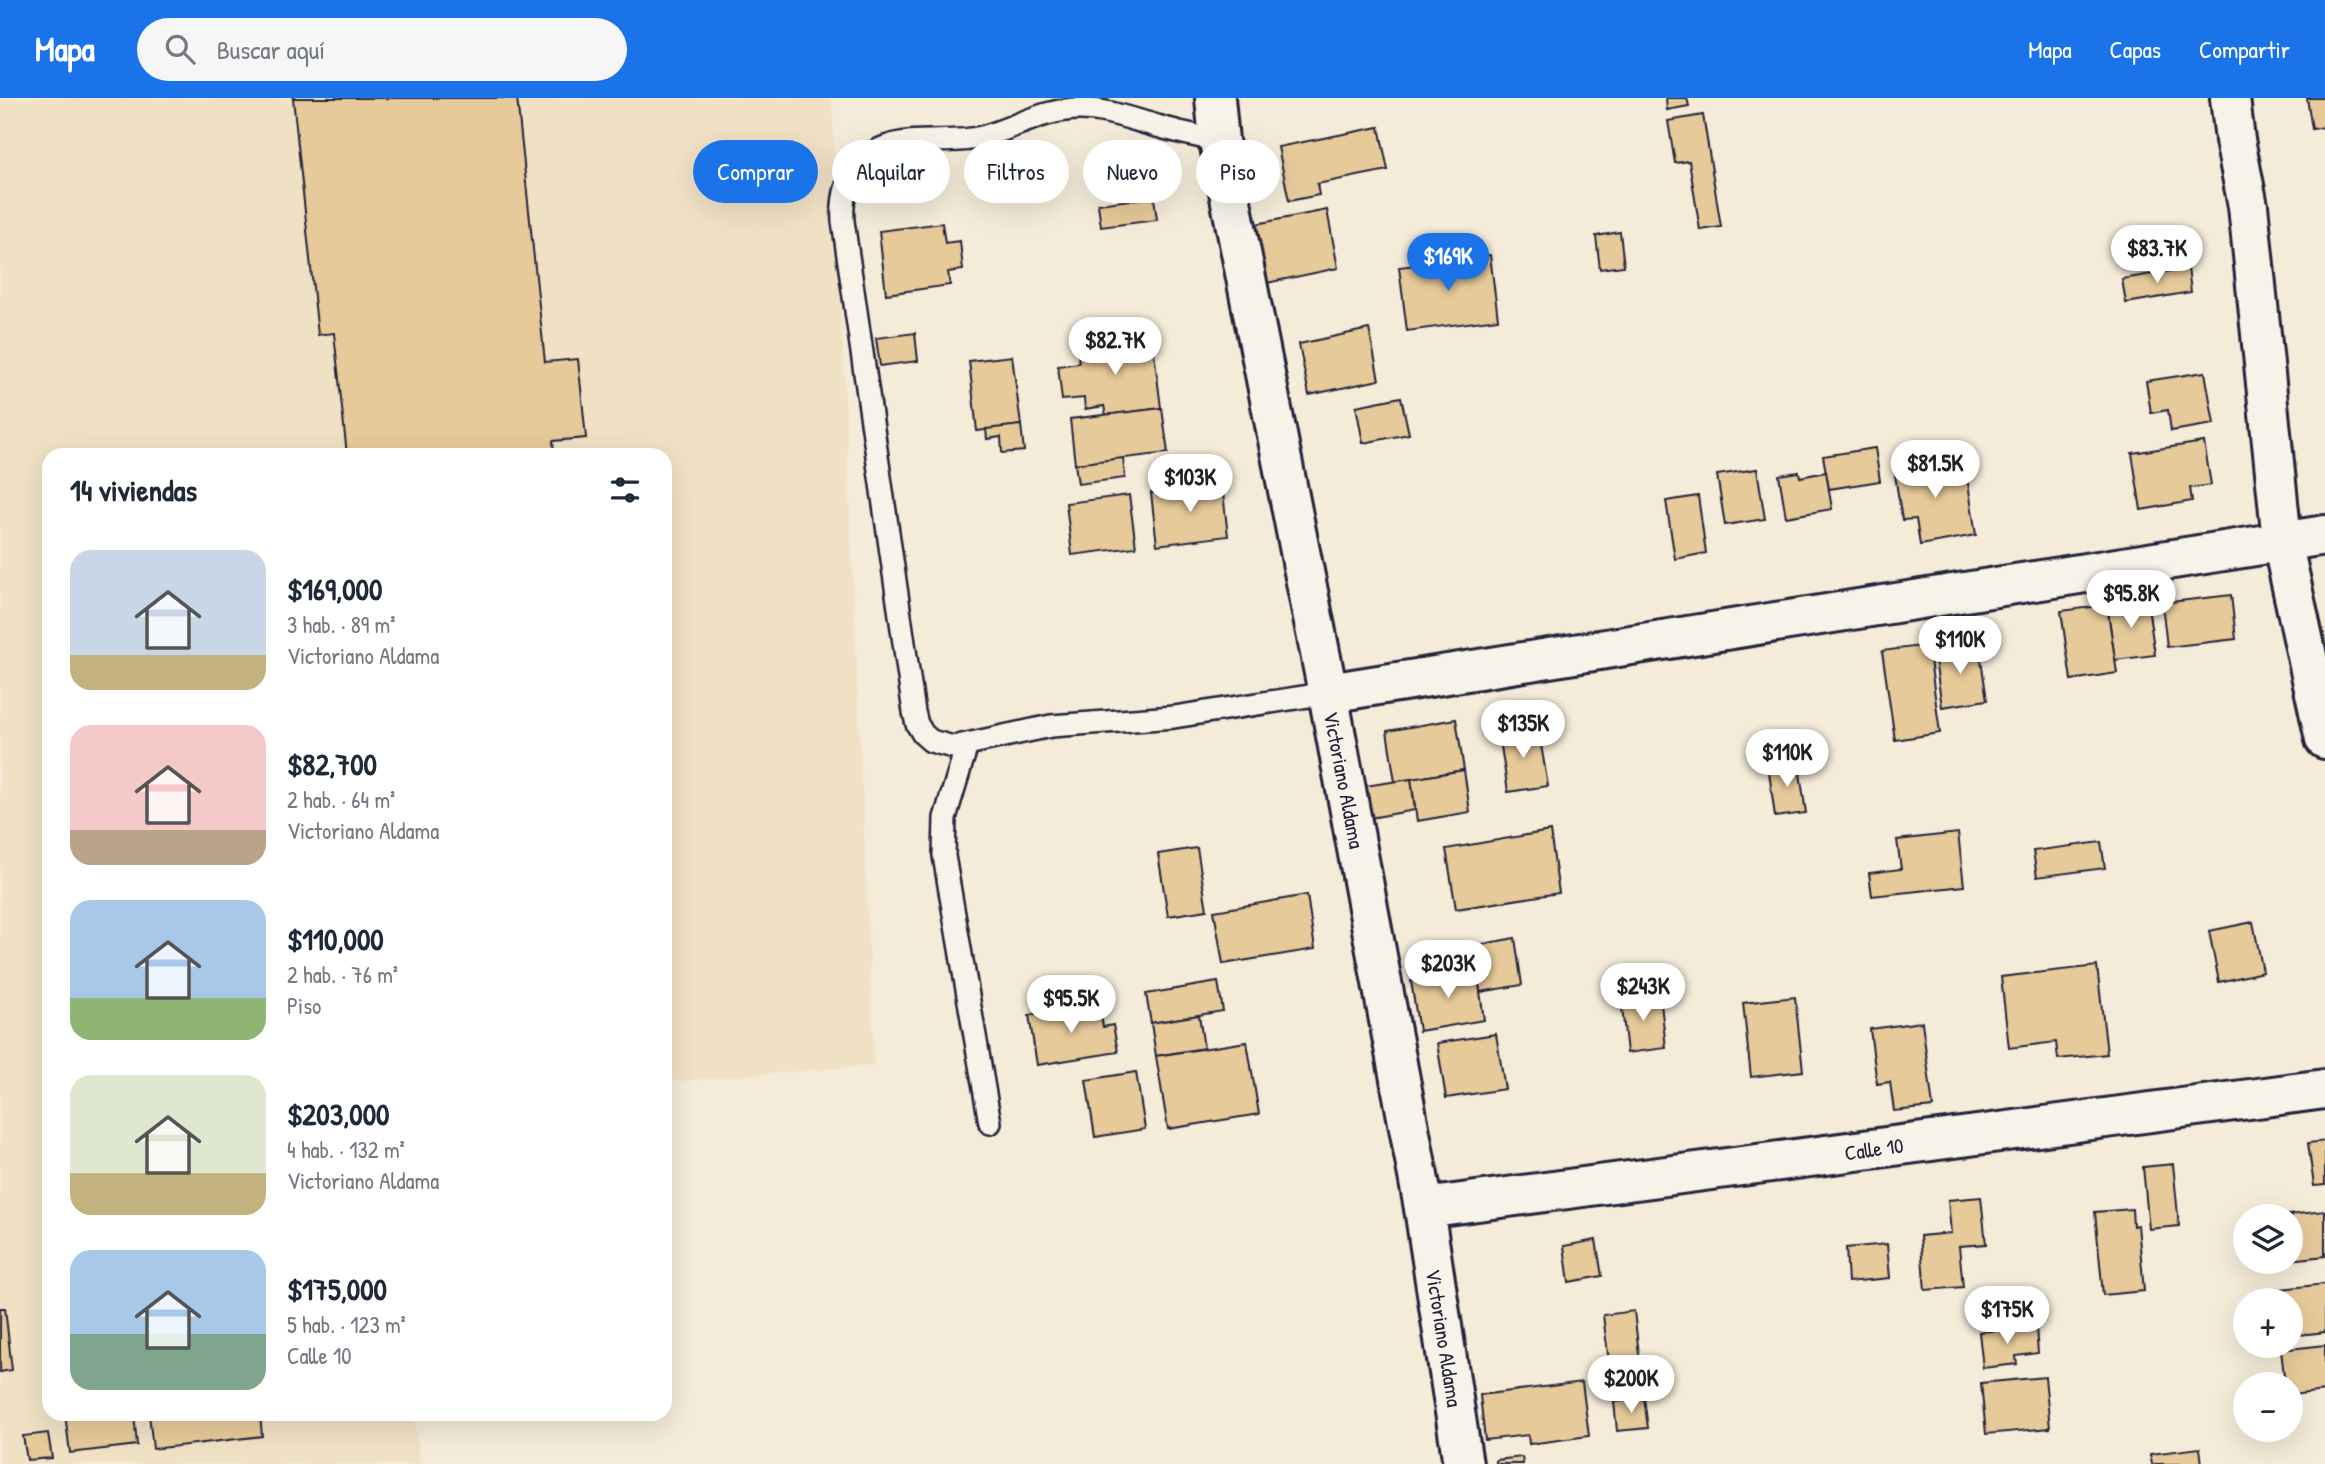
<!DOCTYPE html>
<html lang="es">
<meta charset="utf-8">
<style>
body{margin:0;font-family:"Patrick Hand",sans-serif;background:#f6f6f7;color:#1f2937;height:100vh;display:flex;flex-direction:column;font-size:26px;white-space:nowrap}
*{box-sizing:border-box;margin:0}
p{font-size:23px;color:#747a83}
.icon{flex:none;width:38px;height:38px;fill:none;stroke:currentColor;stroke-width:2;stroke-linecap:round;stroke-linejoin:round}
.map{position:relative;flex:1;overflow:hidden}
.drawer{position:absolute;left:42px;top:350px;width:630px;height:973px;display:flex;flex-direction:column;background:#fff;border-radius:21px;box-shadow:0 7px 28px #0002}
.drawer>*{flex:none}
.hud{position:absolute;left:693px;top:42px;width:665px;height:63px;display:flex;gap:14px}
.tools{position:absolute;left:2233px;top:1106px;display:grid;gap:14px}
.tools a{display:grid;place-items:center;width:70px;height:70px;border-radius:50%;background:#fff;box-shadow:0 7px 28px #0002;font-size:35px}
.price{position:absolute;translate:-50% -60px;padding:0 16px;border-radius:24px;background:#fff;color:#222;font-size:23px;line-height:46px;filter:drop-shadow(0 2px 4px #0008)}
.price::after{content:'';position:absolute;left:50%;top:42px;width:21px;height:16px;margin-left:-10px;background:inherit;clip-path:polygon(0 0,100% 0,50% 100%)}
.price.active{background:#1a73e8;color:#fff}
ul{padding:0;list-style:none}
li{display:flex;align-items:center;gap:21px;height:175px;padding:0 28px}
li span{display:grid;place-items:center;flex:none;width:196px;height:140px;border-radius:21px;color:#555}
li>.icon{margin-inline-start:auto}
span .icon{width:84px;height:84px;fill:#fffc;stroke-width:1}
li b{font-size:30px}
h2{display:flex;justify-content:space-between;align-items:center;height:84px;padding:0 28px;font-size:30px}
.chip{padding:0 24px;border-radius:32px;background:#fff;box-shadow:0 7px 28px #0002;font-size:24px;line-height:63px}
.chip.active{background:#1a73e8;color:#fff}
header{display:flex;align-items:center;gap:42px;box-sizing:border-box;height:98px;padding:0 35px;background:#1a73e8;color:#fff}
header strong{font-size:33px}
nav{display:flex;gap:38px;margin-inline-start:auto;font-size:24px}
.search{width:490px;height:63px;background:#f6f6f7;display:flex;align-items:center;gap:18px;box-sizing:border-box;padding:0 24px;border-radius:38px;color:#747a83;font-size:26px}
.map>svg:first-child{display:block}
</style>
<header>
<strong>Mapa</strong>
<div class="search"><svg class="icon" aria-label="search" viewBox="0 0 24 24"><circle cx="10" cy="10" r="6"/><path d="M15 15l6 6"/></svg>Buscar aquí</div>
<nav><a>Mapa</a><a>Capas</a><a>Compartir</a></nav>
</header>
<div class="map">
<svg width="2325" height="1366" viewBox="0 0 2325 1366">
<rect width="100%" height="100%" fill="#f4ebd8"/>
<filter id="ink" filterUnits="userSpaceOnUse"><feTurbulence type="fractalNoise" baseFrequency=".0143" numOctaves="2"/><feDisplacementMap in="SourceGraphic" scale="14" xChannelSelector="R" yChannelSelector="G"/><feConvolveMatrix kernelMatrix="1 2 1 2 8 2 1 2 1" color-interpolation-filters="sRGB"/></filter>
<g filter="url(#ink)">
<polygon fill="#f0e1c5" points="0,0 832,0 874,967 665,984 665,357 49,357 49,1316 414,1316 420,1366 0,1366"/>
<g fill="#e7ca9a" stroke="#22223b" stroke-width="2">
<polygon points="293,0 517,0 545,264 578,261 586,340 553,343 554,357 347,357 334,235 318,237"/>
<polygon points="1666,0 1687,0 1689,8 1667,12"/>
<polygon points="2307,0 2325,0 2325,29 2312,31"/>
<polygon points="1703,17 1721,129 1700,132 1689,63 1675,65 1668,23"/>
<polygon points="1379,29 1388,72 1317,86 1319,97 1289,103 1278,49"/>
<polygon points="1154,99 1157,122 1101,129 1098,106"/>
<polygon points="1327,112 1338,170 1262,186 1251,127"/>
<polygon points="942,125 945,145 960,143 963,172 948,174 950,187 886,196 879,133"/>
<polygon points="1620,134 1624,168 1600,171 1596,138"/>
<polygon points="1490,157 1498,221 1407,233 1399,169"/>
<polygon points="2188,170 2191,194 2126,205 2122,181"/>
<polygon points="1369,231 1379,282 1309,297 1299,246"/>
<polygon points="915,235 918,263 880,268 876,240"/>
<polygon points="1152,238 1161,310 1106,317 1104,308 1085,311 1084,300 1062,302 1058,268 1079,265 1078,257 1097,254 1096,245"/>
<polygon points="1012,258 1021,327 977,333 969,263"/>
<polygon points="2205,274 2214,326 2171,333 2168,312 2151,315 2146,283"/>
<polygon points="1401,299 1409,336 1363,345 1356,308"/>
<polygon points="1162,310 1168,355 1075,366 1070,321"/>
<polygon points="1021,327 1024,353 1002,355 1001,339 987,341 986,331"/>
<polygon points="2204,344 2211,387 2190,390 2192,403 2141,412 2132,355"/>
<polygon points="1875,350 1880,383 1829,391 1823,358"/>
<polygon points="1925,359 1927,373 1965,366 1976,437 1920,447 1916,421 1902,422 1893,364"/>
<polygon points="1123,360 1125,380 1078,386 1075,366"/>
<polygon points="1757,371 1765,421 1725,427 1717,377"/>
<polygon points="1799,374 1800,379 1826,374 1832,411 1786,419 1779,377"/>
<polygon points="1222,386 1228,438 1157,447 1151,395"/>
<polygon points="1129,397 1136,449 1072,457 1066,405"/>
<polygon points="1698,398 1706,455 1675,461 1666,403"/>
<polygon points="2231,497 2236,541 2167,549 2162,505"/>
<polygon points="2147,501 2155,557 2115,562 2107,507"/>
<polygon points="2107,507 2117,575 2071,582 2061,513"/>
<polygon points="1928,547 1940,635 1895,642 1882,553"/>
<polygon points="1979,548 1987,602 1942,609 1934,555"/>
<polygon points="1456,621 1464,672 1395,684 1387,633"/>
<polygon points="1538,629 1548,688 1508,694 1499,635"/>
<polygon points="1798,662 1806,715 1775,719 1768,666"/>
<polygon points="1464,672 1470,714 1417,723 1411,681"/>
<polygon points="1411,681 1415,712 1370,720 1365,688"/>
<polygon points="1550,733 1559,795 1456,811 1446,751"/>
<polygon points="1958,735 1964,788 1872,798 1869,775 1901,771 1897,742"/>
<polygon points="2101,744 2105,770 2037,779 2033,753"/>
<polygon points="1197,750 1207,812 1168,818 1158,756"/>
<polygon points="1307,797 1315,851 1223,866 1214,813"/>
<polygon points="2253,824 2263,874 2219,884 2209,833"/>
<polygon points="1515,840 1522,887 1480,894 1472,848"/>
<polygon points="2097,868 2107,956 2058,961 2056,944 2009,950 2001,879"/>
<polygon points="1477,872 1484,922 1419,933 1411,883"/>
<polygon points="1218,884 1223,913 1151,925 1146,896"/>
<polygon points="1660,896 1666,950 1627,955 1621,900"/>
<polygon points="1795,899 1803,973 1751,979 1743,905"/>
<polygon points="1099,905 1103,929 1113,927 1118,954 1037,967 1029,917"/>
<polygon points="1199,917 1204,950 1156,958 1151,925"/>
<polygon points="1922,924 1933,1009 1894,1013 1890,984 1877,986 1870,931"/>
<polygon points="1496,936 1505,991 1446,1000 1437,945"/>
<polygon points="1247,944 1259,1016 1168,1031 1156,958"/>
<polygon points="1136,974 1145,1031 1095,1039 1086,982"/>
<polygon points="2325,1043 2325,1087 2314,1088 2308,1045"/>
<polygon points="2173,1066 2179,1128 2149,1131 2143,1069"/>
<polygon points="1981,1099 1986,1146 1959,1148 1963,1189 1925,1192 1920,1138 1951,1135 1948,1102"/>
<polygon points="2132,1111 2133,1128 2138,1127 2144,1193 2103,1197 2095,1114"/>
<polygon points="2325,1113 2325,1158 2291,1162 2291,1118 2277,1118"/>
<polygon points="1596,1142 1602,1178 1569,1184 1564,1148"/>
<polygon points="1887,1146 1890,1180 1848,1184 1846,1150"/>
<polygon points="2325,1186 2325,1234 2291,1238 2291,1202 2273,1202 2272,1192"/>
<polygon points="0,1210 5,1210 12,1272 0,1274"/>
<polygon points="1634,1213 1644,1300 1614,1304 1603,1217"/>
<polygon points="2036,1229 2038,1255 2016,1258 2017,1266 1983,1270 1979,1234"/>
<polygon points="2325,1247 2325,1293 2291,1297 2291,1286 2285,1286 2281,1252"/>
<polygon points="2045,1279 2050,1330 1986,1336 1981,1285"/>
<polygon points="1582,1284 1589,1338 1529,1346 1528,1337 1485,1342 1480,1297"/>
<polygon points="1644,1300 1648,1330 1617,1333 1614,1304"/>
<polygon points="65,1316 134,1316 137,1347 70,1355"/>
<polygon points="149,1316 260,1316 262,1338 153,1351"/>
<polygon points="48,1335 52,1360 27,1362 23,1338"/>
<polygon points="2200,1350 2202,1366 2152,1366 2150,1356"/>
<polygon points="1522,1359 1523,1366 1496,1366 1496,1362"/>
</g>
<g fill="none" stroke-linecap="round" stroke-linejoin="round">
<g stroke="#22223b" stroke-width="26">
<g id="lane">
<path d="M1219,43C1198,38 1177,34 1157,28C1131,21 1106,11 1079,11C1045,11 1014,30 982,39C958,45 933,41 908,44C863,49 840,78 843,123L914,614L917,626L923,636L931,643L953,649L1051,628L1174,619L1328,595"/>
<polyline points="967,647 945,720 944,758 990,1025"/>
</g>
</g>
<g stroke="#22223b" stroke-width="44">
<g id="street">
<polyline points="1215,0 1219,43 1328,595 1424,1110 1463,1366"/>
<polyline points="2230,0 2235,42 2248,108 2282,443 2325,641"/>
<polyline points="1328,595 2325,437"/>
<polyline points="1424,1110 2325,991"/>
</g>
</g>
<use href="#lane" stroke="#f7f3e8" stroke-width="21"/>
<use href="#street" stroke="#f7f3e8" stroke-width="38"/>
</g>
</g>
<g text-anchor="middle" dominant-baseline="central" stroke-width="5" stroke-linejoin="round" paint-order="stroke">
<g font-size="21" fill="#22223b" stroke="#f7f3e8">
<text transform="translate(1344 682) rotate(79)">Victoriano Aldama</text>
<text transform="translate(1874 1051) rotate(-8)">Calle 10</text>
<text transform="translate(1444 1240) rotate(81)">Victoriano Aldama</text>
</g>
</g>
</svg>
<div class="tools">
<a><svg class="icon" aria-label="layers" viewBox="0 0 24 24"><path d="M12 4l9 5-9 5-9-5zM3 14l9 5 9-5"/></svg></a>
<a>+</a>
<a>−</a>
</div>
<b class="price" style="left:2157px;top:187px">$83.7K</b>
<b class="price active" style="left:1448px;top:195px">$169K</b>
<b class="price" style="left:1115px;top:279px">$82.7K</b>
<b class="price" style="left:1935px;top:402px">$81.5K</b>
<b class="price" style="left:1190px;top:416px">$103K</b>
<b class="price" style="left:2131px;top:532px">$95.8K</b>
<b class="price" style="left:1960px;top:578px">$110K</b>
<b class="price" style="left:1523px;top:662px">$135K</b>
<b class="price" style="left:1787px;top:691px">$110K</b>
<b class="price" style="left:1448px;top:902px">$203K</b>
<b class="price" style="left:1643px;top:925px">$243K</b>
<b class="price" style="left:1071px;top:937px">$95.5K</b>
<b class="price" style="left:2007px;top:1248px">$175K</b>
<b class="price" style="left:1631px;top:1317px">$200K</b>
<div class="hud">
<a class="chip active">Comprar</a>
<a class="chip">Alquilar</a>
<a class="chip">Filtros</a>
<a class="chip">Nuevo</a>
<a class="chip">Piso</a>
</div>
<section class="drawer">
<h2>14 viviendas<svg class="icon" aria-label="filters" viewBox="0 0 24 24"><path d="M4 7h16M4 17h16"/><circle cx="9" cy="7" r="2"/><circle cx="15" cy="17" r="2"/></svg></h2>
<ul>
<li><span style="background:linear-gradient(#c9d6e8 75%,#c2b280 0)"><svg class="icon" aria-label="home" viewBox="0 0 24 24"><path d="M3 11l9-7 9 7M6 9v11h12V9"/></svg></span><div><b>$169,000</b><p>3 hab. · 89 m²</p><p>Victoriano Aldama</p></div></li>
<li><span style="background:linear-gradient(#f6c9c9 75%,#b9a48a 0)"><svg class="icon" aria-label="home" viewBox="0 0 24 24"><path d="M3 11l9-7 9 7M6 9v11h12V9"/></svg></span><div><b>$82,700</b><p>2 hab. · 64 m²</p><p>Victoriano Aldama</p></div></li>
<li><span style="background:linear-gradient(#a9c7e8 70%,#8fb573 0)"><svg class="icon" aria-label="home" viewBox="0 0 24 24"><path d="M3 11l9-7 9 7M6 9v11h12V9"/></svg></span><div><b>$110,000</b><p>2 hab. · 76 m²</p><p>Piso</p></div></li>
<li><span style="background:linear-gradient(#dfe7d0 70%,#c2b280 0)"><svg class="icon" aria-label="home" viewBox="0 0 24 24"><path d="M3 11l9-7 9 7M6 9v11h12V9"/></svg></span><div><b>$203,000</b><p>4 hab. · 132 m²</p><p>Victoriano Aldama</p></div></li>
<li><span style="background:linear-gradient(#a9c7e8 60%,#7fa58c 0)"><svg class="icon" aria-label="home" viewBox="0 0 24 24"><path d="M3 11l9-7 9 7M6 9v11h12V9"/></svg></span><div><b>$175,000</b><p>5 hab. · 123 m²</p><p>Calle 10</p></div></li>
</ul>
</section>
</div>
